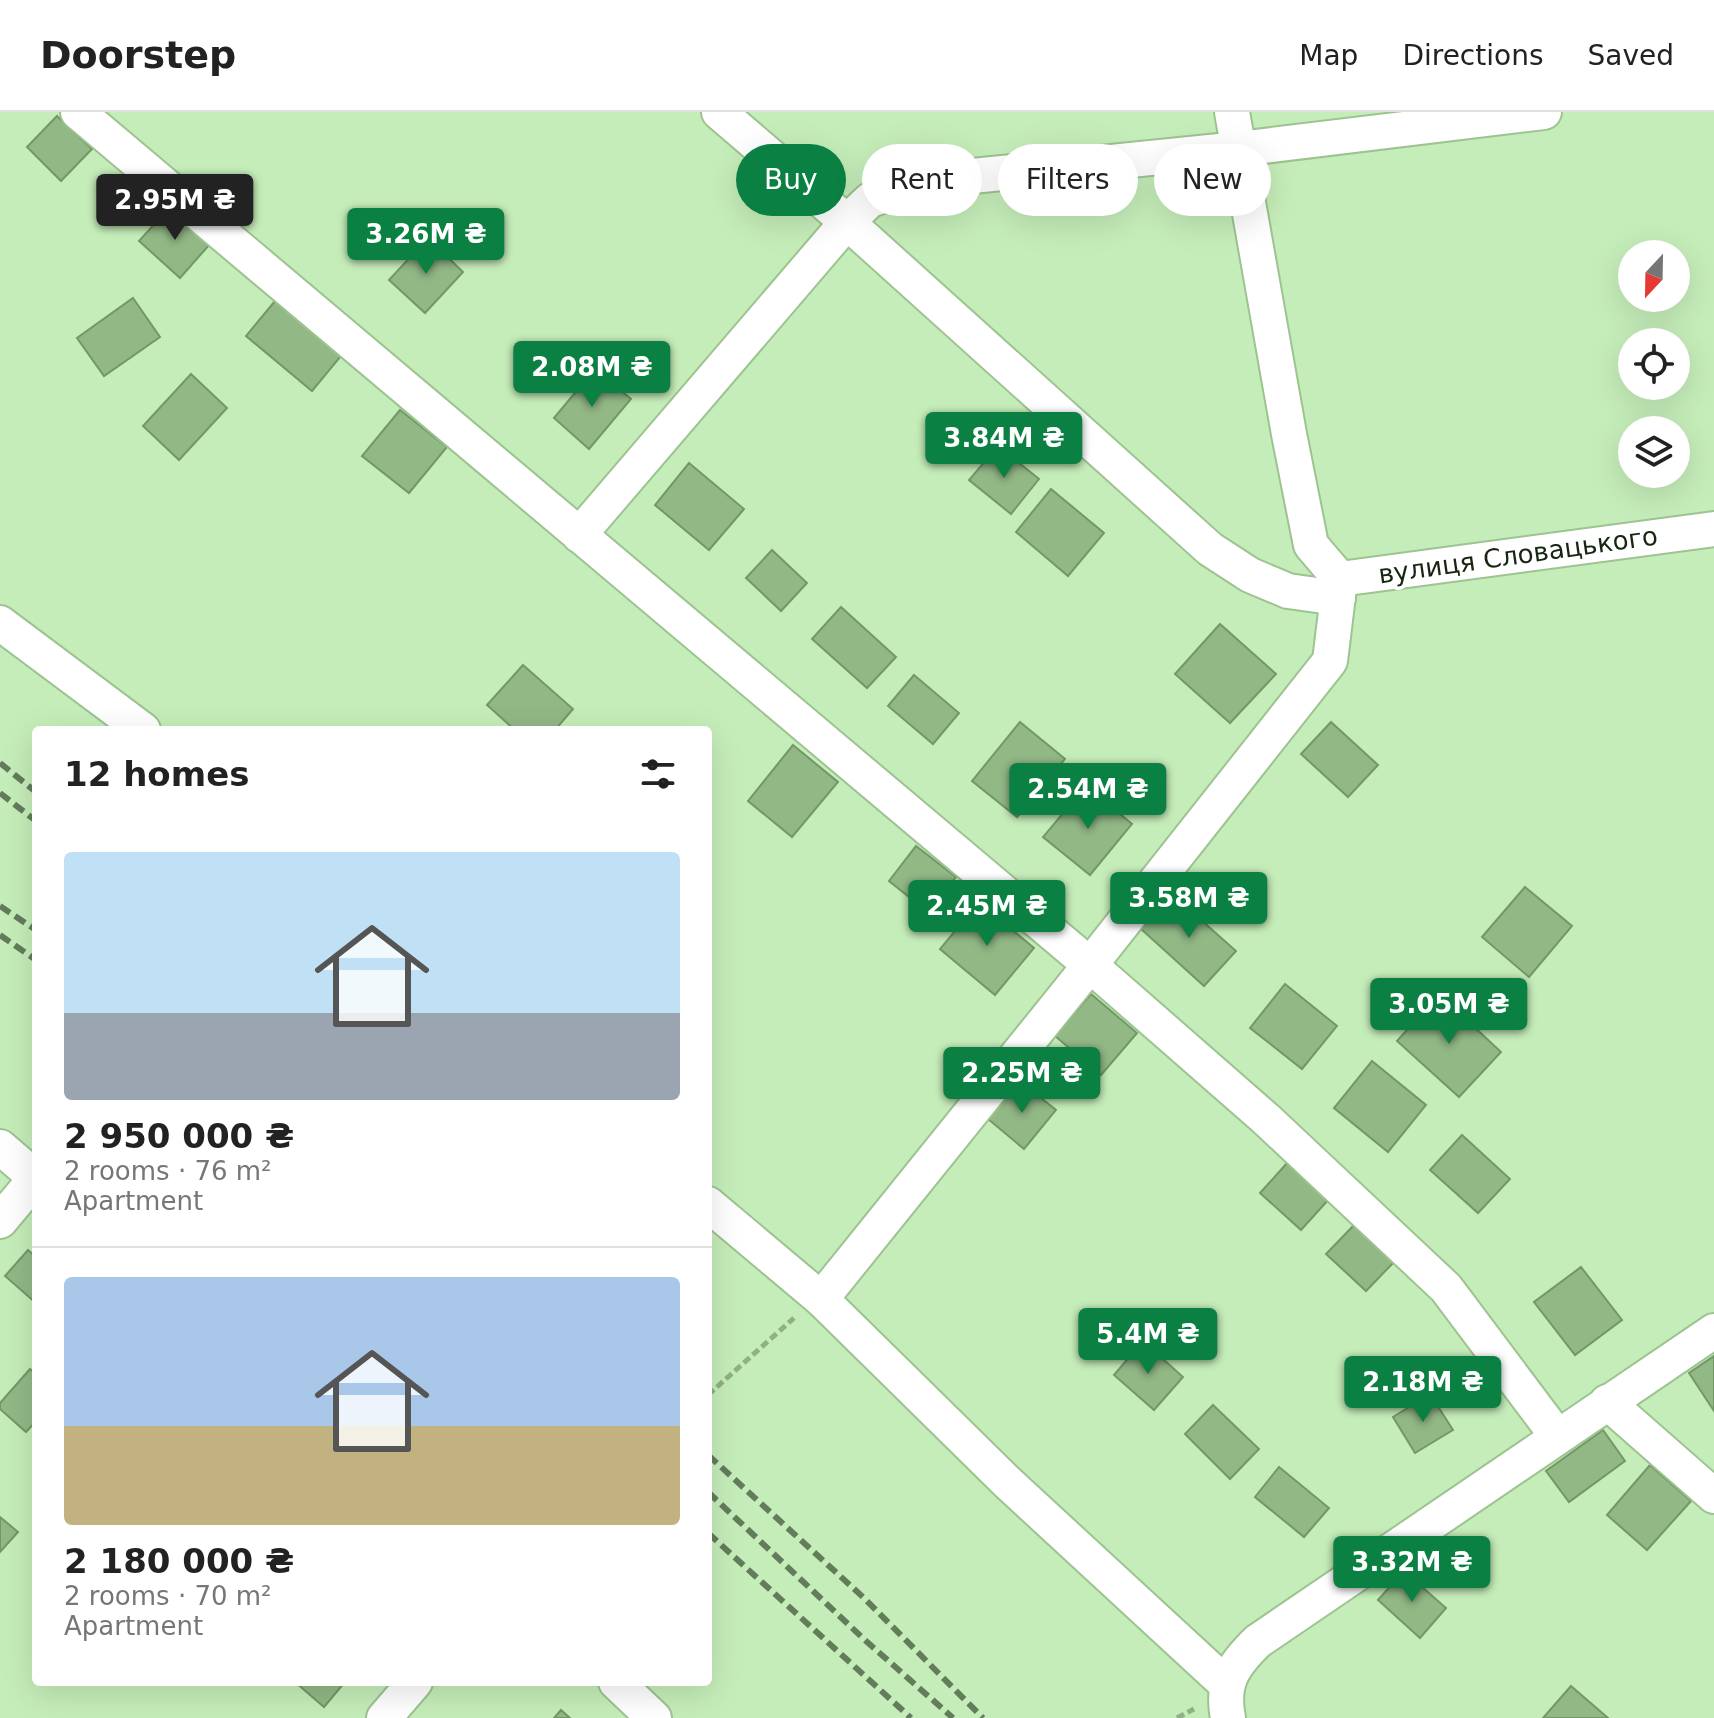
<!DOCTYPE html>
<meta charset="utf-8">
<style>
body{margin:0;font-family:"DejaVu Sans",sans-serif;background:#f6f6f6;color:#222;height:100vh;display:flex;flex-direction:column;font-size:30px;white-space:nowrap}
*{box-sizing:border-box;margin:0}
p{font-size:26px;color:#767676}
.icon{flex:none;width:44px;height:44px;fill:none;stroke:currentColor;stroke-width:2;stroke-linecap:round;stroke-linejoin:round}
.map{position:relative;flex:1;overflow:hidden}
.panel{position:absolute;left:32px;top:614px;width:680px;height:960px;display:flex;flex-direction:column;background:#fff;border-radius:8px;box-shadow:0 8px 32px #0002}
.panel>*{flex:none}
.hud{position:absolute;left:736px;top:32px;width:760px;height:72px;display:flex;gap:16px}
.needle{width:52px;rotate:202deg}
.buttons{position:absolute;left:1618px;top:128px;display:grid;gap:16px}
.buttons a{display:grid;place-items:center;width:72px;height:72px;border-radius:50%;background:#fff;box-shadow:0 8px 32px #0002;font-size:40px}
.price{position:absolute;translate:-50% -68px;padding:0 18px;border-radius:8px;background:#0b8043;color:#fff;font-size:26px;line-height:52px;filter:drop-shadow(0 2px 4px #0008)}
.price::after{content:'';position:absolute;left:50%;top:48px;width:24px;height:18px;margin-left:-12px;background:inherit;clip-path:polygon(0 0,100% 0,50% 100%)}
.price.active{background:#222;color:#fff}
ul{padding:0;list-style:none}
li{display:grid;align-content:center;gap:16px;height:424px;padding:0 32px}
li+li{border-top:2px solid #e0e0e0}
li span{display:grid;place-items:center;height:248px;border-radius:8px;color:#555}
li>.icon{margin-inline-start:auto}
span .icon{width:144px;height:144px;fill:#fffc;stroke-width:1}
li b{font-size:34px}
h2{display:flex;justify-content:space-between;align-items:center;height:96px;padding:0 32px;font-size:34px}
.chip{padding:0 28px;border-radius:36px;background:#fff;box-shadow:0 8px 32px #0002;font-size:28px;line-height:72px}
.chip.active{background:#0b8043;color:#fff}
header{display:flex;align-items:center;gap:48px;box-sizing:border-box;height:112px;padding:0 40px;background:#fff;border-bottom:2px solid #e0e0e0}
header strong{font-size:38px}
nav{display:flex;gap:44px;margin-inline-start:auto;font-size:28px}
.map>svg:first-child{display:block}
</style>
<header>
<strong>Doorstep</strong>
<nav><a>Map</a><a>Directions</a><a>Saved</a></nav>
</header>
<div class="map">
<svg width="1714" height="1606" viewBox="0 0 1714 1606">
<rect width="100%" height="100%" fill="#c5edb9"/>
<g fill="#92b886" stroke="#739868" stroke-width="2">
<polygon points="57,4 92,37 61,69 27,35"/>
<polygon points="170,95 210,132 180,166 139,129"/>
<polygon points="428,126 463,160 425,201 389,168"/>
<polygon points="133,186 160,225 104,264 77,226"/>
<polygon points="275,189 341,244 312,279 246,224"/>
<polygon points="595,257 631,287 589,337 554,306"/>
<polygon points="191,262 227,296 179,348 143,314"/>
<polygon points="400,298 447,335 409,381 362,344"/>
<polygon points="998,334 1039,367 1011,402 969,368"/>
<polygon points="689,351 744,397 709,438 655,393"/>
<polygon points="1051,377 1104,421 1068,464 1016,420"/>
<polygon points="772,438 807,471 781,499 746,466"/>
<polygon points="841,495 896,545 867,576 812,527"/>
<polygon points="1220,512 1276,562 1230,611 1175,562"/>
<polygon points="523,553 573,597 555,618 515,618 487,593"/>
<polygon points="914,563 959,601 933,632 888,594"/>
<polygon points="1020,610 1065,647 1017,705 972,669"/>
<polygon points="1331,610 1378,653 1348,685 1301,642"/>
<polygon points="793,633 838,670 792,725 748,689"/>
<polygon points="1086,674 1132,712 1090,763 1043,725"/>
<polygon points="916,734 956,765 928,800 889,769"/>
<polygon points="1525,775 1572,814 1529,865 1482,825"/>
<polygon points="1173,783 1236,839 1204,874 1141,817"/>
<polygon points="979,790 1034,836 995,883 940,837"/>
<polygon points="1285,872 1337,914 1302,957 1250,916"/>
<polygon points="1091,882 1137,921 1101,963 1055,924"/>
<polygon points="1439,882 1501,940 1459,985 1397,929"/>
<polygon points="1372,949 1426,993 1388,1040 1334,996"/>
<polygon points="1020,969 1056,998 1024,1037 988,1007"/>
<polygon points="1462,1023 1510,1067 1478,1101 1430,1058"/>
<polygon points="1288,1050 1329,1087 1301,1118 1260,1081"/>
<polygon points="1356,1111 1395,1149 1366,1179 1326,1142"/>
<polygon points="28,1138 36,1145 36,1191 5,1164"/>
<polygon points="1581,1155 1622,1208 1575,1243 1534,1190"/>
<polygon points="1143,1229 1183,1265 1154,1298 1114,1263"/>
<polygon points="1714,1244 1714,1299 1689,1261"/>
<polygon points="30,1257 36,1262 36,1309 26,1320 0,1297 0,1291"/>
<polygon points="1430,1282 1453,1318 1415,1341 1393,1305"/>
<polygon points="1213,1293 1259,1337 1230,1367 1185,1322"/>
<polygon points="1603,1318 1625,1349 1569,1390 1546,1359"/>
<polygon points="1650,1353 1691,1389 1647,1438 1607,1403"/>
<polygon points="1279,1355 1329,1396 1304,1425 1255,1385"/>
<polygon points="0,1405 18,1420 0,1440"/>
<polygon points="1404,1459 1446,1496 1420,1526 1378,1488"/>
<polygon points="295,1570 345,1570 324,1595"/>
<polygon points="1571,1574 1608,1606 1543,1606"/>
<polygon points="561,1598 570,1606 554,1606"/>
</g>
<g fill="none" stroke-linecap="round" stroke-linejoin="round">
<g stroke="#9dc391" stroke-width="38">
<g id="minor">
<polyline points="78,0 1090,853 1266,1007 1446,1176 1557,1324"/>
<polyline points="719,0 847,110 1210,437 1250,463 1288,479 1338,486"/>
<polyline points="1232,0 1289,322 1311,433 1340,467"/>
<polyline points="579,423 847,110 870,88 933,68 1239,37 1544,0"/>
<polyline points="0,511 143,618"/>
<polyline points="0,1035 36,1066 0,1109"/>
<polyline points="708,1092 821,1187 1007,1370 1227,1573"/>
<polyline points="821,1187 1090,853 1330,549 1340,467 1714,417"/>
<polyline points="1607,1290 1714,1384"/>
<polyline points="616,1570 654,1606"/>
<polyline points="384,1606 415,1570"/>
<path d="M1228,1606C1221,1571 1233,1553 1258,1529L1714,1219"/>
</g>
</g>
<g stroke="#90b086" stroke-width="5" stroke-dasharray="8 4" stroke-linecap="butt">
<polyline points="708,1283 794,1206"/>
<polyline points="1177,1606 1194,1597"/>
</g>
<use href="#minor" stroke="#fff" stroke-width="34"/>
<g stroke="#637c5b" stroke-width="6" stroke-dasharray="12 6" stroke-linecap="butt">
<polyline points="0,651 36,680"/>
<polyline points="0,681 36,709"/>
<polyline points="0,794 36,818"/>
<polyline points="0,823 36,848"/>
<polyline points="708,1343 864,1486 983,1606"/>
<polyline points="708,1380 866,1529 953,1606"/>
<polyline points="708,1421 911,1606"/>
</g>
</g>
<g text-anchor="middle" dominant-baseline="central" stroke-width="7" stroke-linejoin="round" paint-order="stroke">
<g font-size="26" fill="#172512" stroke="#fff">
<text transform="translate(1518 443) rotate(-8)">вулиця Словацького</text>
</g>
</g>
</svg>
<div class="buttons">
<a><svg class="needle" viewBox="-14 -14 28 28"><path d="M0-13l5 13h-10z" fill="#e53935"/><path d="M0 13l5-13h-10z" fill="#767676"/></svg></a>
<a><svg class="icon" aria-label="locate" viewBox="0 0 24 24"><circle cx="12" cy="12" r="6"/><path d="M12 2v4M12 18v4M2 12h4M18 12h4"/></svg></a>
<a><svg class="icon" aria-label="layers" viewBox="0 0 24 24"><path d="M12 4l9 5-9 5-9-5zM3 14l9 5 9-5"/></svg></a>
</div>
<b class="price active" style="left:175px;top:130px">2.95M ₴</b>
<b class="price" style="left:426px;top:164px">3.26M ₴</b>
<b class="price" style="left:592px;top:297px">2.08M ₴</b>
<b class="price" style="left:1004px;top:368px">3.84M ₴</b>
<b class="price" style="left:1088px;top:719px">2.54M ₴</b>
<b class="price" style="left:1189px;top:828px">3.58M ₴</b>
<b class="price" style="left:987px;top:836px">2.45M ₴</b>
<b class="price" style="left:1449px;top:934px">3.05M ₴</b>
<b class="price" style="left:1022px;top:1003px">2.25M ₴</b>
<b class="price" style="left:1148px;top:1264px">5.4M ₴</b>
<b class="price" style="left:1423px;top:1312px">2.18M ₴</b>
<b class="price" style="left:1412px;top:1492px">3.32M ₴</b>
<div class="hud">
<a class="chip active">Buy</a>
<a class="chip">Rent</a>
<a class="chip">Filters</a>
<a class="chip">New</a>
</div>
<section class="panel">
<h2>12 homes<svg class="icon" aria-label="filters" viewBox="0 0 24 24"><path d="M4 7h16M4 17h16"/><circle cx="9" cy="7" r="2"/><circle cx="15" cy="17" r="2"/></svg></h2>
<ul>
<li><span style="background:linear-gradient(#bfe0f5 65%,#9aa5b1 0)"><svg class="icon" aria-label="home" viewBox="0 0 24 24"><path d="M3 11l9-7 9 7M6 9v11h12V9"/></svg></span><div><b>2 950 000 ₴</b><p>2 rooms · 76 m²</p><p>Apartment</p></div></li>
<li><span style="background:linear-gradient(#a9c7e8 60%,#c2b280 0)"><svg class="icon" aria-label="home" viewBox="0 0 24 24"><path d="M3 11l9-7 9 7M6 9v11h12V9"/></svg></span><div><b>2 180 000 ₴</b><p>2 rooms · 70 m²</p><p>Apartment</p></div></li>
</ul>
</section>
</div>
